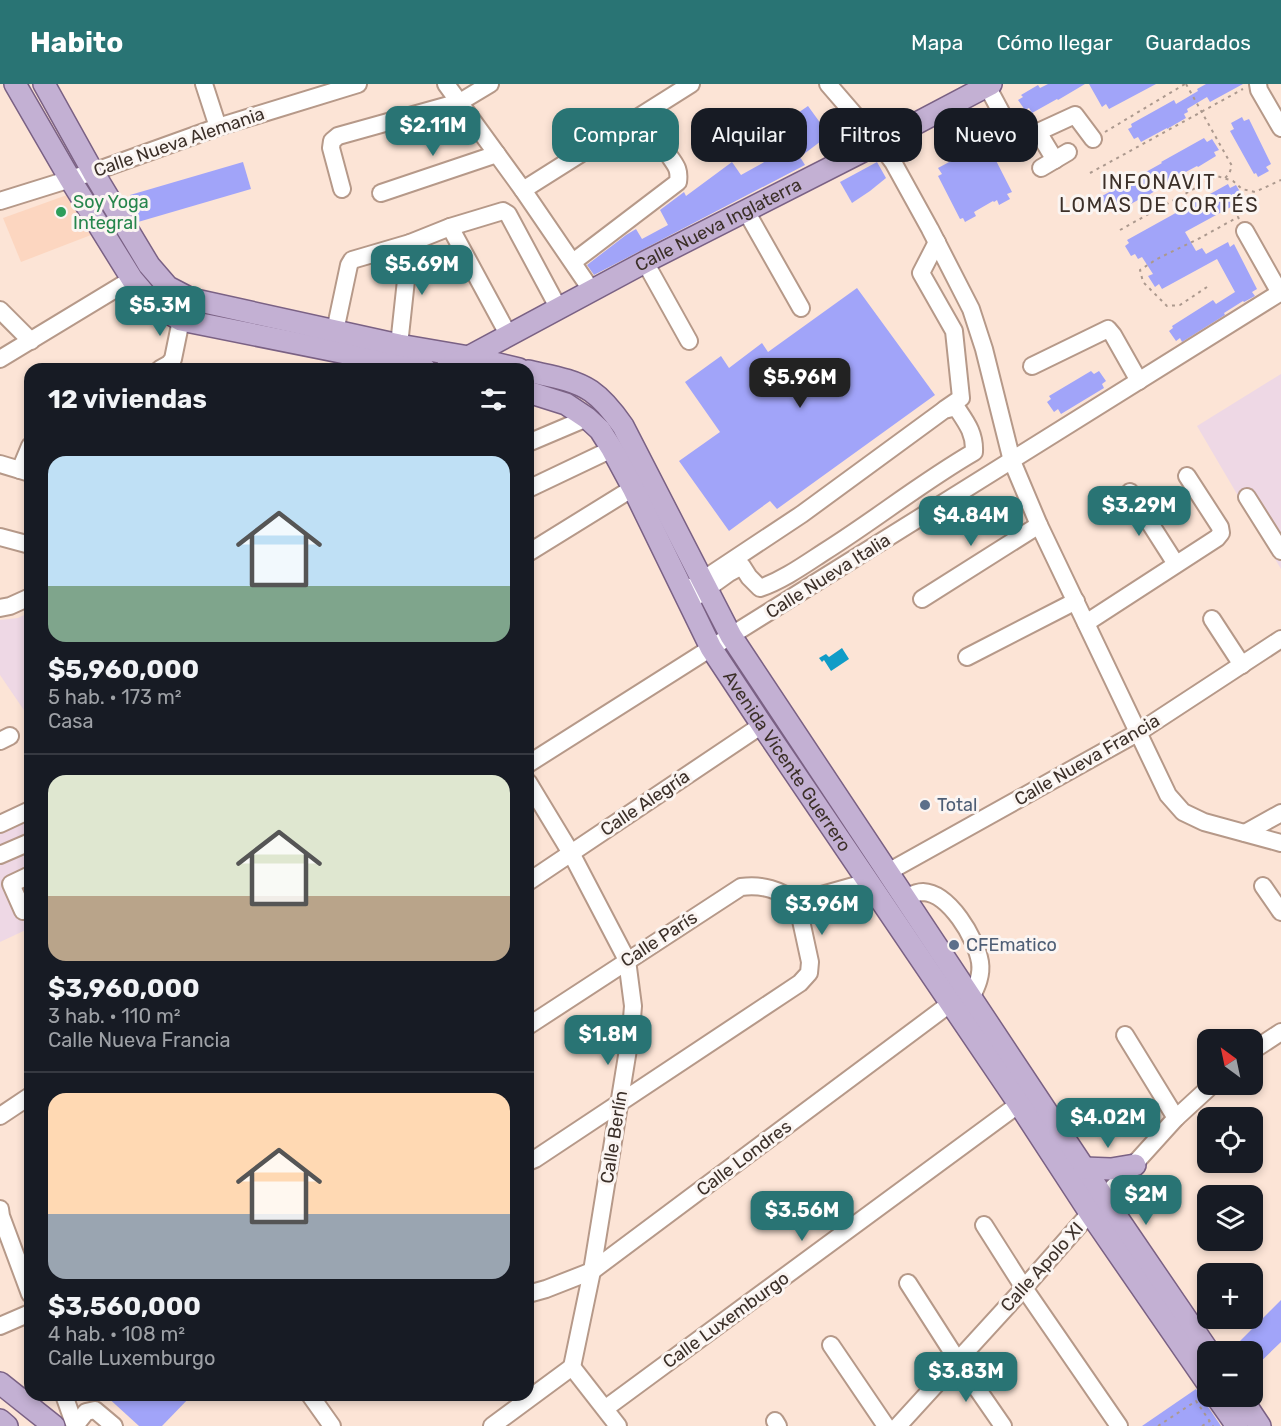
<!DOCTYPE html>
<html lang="es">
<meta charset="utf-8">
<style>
body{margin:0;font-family:Rubik,sans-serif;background:#242831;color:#f1f3f6;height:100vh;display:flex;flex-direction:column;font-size:22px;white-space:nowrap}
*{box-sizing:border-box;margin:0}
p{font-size:20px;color:#9ea1a6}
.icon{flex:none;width:33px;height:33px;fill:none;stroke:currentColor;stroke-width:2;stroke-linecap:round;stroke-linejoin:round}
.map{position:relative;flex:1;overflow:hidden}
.sheet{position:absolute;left:24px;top:279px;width:510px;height:1038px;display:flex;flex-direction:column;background:#171b24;border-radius:18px;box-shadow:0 3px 9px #0003}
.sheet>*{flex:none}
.top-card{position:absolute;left:552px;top:24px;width:570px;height:54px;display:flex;gap:12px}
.needle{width:39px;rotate:327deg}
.fabs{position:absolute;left:1197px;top:945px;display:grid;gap:12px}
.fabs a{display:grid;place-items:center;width:66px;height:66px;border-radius:12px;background:#171b24;box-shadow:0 3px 9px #0003;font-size:30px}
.price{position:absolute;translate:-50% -51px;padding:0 14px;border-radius:12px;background:#297474;color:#fff;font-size:20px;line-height:39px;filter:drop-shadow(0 2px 3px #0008)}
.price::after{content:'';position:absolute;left:50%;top:36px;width:18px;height:14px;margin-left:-9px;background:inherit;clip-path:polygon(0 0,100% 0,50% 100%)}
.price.selected{background:#222;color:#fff}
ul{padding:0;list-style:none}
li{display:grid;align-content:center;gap:12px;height:318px;padding:0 24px}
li+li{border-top:2px solid #363941}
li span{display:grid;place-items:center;height:186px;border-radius:18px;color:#555}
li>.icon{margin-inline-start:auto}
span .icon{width:108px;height:108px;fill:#fffc;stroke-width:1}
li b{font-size:26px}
h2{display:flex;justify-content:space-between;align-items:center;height:72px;padding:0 24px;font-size:26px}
.pill{padding:0 21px;border-radius:18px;background:#171b24;box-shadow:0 3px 9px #0003;font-size:21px;line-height:54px}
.pill.selected{background:#297474;color:#fff}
header{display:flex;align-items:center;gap:36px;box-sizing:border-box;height:84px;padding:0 30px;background:#297474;color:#fff}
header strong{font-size:28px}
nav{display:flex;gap:33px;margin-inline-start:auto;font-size:21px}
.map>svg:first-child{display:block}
</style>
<header>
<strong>Habito</strong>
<nav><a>Mapa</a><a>Cómo llegar</a><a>Guardados</a></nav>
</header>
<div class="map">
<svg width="1281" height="1342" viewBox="0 0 1281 1342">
<rect width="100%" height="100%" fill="#fce4d6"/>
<polygon fill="#fcd6c0" points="67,111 91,151 21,178 3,134"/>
<g fill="#eed8e5">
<polygon points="1281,290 1281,485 1197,342"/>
<polygon points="30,528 30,635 0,591 0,536 18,534"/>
<polygon points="30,718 30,844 0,858 0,730"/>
</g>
<polygon fill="#109cc7" points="842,564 849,575 831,587 824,576 822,578 819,574 826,570 829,573"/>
<g fill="#a1a4f9">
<polygon points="1048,0 1085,0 1058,16 1057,15 1032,29 1029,24 1025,26 1018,16 1023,13 1021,11 1038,1 1040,4"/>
<polygon points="1089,0 1156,0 1109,25 1106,20 1102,23"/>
<polygon points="1206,0 1243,0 1210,18 1207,13 1187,25 1188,28 1184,30 1186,34 1167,45 1167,44 1141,58 1138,53 1134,55 1128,45 1132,43 1131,40 1174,16 1176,20 1198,7 1197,5"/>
<polygon points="808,22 829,51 800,73 805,81 594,191 587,181 626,151 636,145 642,155 668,141 660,126 684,108 686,112 732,78 741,91 775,72 764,52"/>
<polygon points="985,25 988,28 989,28 997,43 983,51 1012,108 1007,110 1010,115 999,121 997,116 994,118 993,117 974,128 976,132 965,138 963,134 960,135 938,92 942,90 938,84 953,76 940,53 944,51 942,48"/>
<polygon points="1242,33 1244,37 1249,35 1271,80 1266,83 1269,87 1258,93 1256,89 1254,90 1230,47 1234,45 1231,39"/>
<polygon points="1204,54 1207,58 1212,55 1219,66 1214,68 1216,72 1198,83 1197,82 1182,90 1139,117 1138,116 1113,130 1110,125 1106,128 1100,117 1104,115 1102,112 1135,94 1162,79 1161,78"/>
<polygon points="243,78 251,105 138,138 130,111"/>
<polygon points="877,78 886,94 870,107 852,119 840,98"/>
<polygon points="1228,100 1230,104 1236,101 1242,111 1237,114 1240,118 1185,148 1196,167 1202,164 1206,170 1228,158 1230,163 1234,160 1257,205 1252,208 1255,212 1244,218 1243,217 1224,229 1225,231 1182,258 1180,254 1176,257 1169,247 1173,244 1172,242 1213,216 1216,220 1235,208 1217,175 1162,205 1159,200 1155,203 1148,192 1153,190 1142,173 1138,175 1135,170 1131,172 1125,162 1129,159 1127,156"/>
<polygon points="857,204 935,311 777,425 770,417 729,447 679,377 720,348 685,298 721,272 729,284 762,259 768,268"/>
<polygon points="1091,287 1094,290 1099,287 1106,297 1102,300 1104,304 1061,330 1058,325 1054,328 1047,318 1051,315 1049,312"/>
<polygon points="1281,1216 1281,1258 1252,1286 1252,1268 1229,1268"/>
<polygon points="1196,1305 1221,1342 1142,1342"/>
<polygon points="105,1311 192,1311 162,1342 139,1342"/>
</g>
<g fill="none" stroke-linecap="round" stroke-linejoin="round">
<g stroke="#b69989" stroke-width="20">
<g id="minor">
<polyline points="204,0 218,43"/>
<polyline points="446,0 523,106 592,207"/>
<polyline points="828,0 879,59 893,78 930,145 971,225 984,265 1012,377 1039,441 1168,711 1183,728 1204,738 1281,759"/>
<polyline points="1258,0 1259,6 1281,44"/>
<polyline points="987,2 1015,54 1038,48 1075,31 1093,55"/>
<polyline points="1038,48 1055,76"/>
<polyline points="1041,84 1068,68"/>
<polyline points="342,105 331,64 332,57 338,52 460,18 490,0"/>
<polyline points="523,106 691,0"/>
<polyline points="381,109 497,70"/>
<polyline points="0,117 93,88 218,43 358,0"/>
<polyline points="746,127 801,224"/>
<polyline points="450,143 509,252"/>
<polyline points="1245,147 1280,209"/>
<polyline points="937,158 921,189 954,247 961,314 945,325"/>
<path d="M573,178L678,98C680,84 675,81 668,70"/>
<polyline points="645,178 689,257"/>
<polyline points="0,226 31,257"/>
<polyline points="335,247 349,181 352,176 410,159 450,143 503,127 508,130 559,225"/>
<polyline points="399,261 410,159"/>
<polyline points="0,275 132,195"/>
<polyline points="1032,282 1108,245 1113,251 1139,297"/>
<polyline points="160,285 169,280 173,275 181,236"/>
<polyline points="528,359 587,334"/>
<polyline points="0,380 30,389"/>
<polyline points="20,386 30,362"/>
<polyline points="528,405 612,365"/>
<polyline points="1130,408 1176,480"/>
<polyline points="1247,413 1281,467"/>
<polyline points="0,453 30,461"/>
<polyline points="528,469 633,404"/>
<path d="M692,503L802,430L944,326L956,323C966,338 975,349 974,368C922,398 875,436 824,468C804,481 783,496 760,504L749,493L742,482L729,489L697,512"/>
<polyline points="922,515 1039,441"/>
<polyline points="0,524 10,522 30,513"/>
<polyline points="1212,535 1242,581"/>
<polyline points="1086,539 1217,454 1221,449 1220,443 1187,392"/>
<polyline points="967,573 1076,517"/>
<polyline points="0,657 10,652"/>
<polyline points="528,680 711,564 1281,208"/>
<polyline points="528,698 571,769 627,876 633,922 631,947 592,1187 572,1283"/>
<polyline points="0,740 30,726"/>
<polyline points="1245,749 1281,729"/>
<polyline points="0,771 30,758"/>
<polyline points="888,788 1139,648 1281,555"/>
<polyline points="30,791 11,800 23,827 30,824"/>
<polyline points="528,798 762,641"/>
<polyline points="1263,802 1281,828"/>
<path d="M905,814C911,811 916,808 923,808C949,809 976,854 980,878C982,891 977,902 971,914"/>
<polyline points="797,818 868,798"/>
<path d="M528,942L741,803C763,800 779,806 797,818"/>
<polyline points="1125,951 1176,1034"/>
<polyline points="1252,967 1281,948"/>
<polyline points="0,1032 30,1012"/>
<polyline points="528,1078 535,1075 800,899 809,889 810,878 797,818"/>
<polyline points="0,1125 1,1132 30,1210"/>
<polyline points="984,1141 1024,1204 1119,1342"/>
<polyline points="908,1199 958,1277 1003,1342"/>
<polyline points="528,1210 546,1205 592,1187 951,919"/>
<polyline points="0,1242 30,1229"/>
<polyline points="831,1261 886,1342"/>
<polyline points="572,1283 618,1342"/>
<polyline points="64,1311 75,1342"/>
<polyline points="310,1311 332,1342"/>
<polyline points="606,1324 1019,1020"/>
<polyline points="775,1337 778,1342"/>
<polyline points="75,1342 86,1328 95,1326 114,1342"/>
<polyline points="492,1342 572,1283"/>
<polyline points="898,1342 1024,1204 1090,1129 1176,1034 1213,1000"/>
</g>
</g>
<g stroke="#7a6184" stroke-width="24">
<g id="major">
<polyline points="15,0 70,95 132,195 154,221 181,236 425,285"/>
<polyline points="44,0 93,88 149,181 168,203 191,215 399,261 469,273 519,285"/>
<path id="s1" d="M446,285L645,178L879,59L991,0"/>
<path d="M528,287C549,292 573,295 591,307C604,316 614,329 623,342L731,552L1104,1114L1209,1268"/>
<path id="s2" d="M528,308L566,320L587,334L600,346L612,365L633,404L711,564L762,641L1019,1020L1090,1129L1208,1300"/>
<polyline points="1084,1084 1111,1085 1135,1081"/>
<polyline points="0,1299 54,1342"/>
<polyline points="1216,1312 1237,1342"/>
<polyline points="1240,1312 1260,1342"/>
<polyline points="0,1336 7,1342"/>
</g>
</g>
<g stroke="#ac998e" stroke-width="2" stroke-dasharray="3 4.5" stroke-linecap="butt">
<polyline points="1186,0 1232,82 1229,90 1225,94"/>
<polyline points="1105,48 1185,0"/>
<polyline points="1090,89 1243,5"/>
<polyline points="1120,146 1217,92 1233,97 1242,105 1255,108 1281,96"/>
<polyline points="1207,203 1180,221 1167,222 1143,198 1140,186 1157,175 1200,154 1238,133 1239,135"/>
<polyline points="1158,1342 1196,1317 1213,1342"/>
<polyline points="1202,1342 1210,1337"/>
</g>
<use href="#minor" stroke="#fff" stroke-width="16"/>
<use href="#major" stroke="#c3b0d3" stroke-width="21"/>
</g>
<circle fill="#2e9e5b" stroke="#fbf5f2" stroke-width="2" cx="61" cy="128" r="6"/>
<g fill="#5c6f8a" stroke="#fbf5f2" stroke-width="2">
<circle cx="925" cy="721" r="6"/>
<circle cx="954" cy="861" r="6"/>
</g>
<g text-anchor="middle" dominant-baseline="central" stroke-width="6" stroke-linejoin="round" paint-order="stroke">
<g font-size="18" fill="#3c3029" stroke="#fbf5f2">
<text transform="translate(179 58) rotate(-19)">Calle Nueva Alemania</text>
<text stroke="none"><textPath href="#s1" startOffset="308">Calle Nueva Inglaterra</textPath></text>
<text transform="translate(828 492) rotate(-32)">Calle Nueva Italia</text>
<text transform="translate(1087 676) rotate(-30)">Calle Nueva Francia</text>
<text stroke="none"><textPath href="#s2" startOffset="464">Avenida Vicente Guerrero</textPath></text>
<text transform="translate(645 719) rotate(-34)">Calle Alegría</text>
<text transform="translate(659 855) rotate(-33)">Calle París</text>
<text transform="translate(614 1053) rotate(-81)">Calle Berlín</text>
<text transform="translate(744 1074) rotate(-37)">Calle Londres</text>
<text transform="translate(1042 1183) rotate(-48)">Calle Apolo XI</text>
<text transform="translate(726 1236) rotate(-36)">Calle Luxemburgo</text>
</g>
<g font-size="18" fill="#27864d" stroke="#fbf5f2" text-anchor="start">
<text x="73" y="118">Soy Yoga<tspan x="73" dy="21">Integral</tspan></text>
</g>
<g font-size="18" fill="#4e5e75" stroke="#fbf5f2" text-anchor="start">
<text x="937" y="721">Total</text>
<text x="966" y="861">CFEmatico</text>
</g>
<g font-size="20" letter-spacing="1.5" fill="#3c3029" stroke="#fbf5f2">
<text x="1159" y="98">INFONAVIT<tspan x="1159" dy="23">LOMAS DE CORTÉS</tspan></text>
</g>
</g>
</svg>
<div class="fabs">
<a><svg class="needle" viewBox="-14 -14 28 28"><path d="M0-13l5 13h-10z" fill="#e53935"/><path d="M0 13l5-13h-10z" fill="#9ea1a6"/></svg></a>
<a><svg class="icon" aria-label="locate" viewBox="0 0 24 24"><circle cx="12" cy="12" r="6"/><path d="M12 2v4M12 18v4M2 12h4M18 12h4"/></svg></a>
<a><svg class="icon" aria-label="layers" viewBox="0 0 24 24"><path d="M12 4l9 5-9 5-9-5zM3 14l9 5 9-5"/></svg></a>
<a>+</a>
<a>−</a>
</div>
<b class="price" style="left:433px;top:73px">$2.11M</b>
<b class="price" style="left:422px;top:212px">$5.69M</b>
<b class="price" style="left:160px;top:253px">$5.3M</b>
<b class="price selected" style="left:800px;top:325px">$5.96M</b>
<b class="price" style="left:1139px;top:453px">$3.29M</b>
<b class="price" style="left:971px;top:463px">$4.84M</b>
<b class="price" style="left:822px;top:852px">$3.96M</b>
<b class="price" style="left:608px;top:982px">$1.8M</b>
<b class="price" style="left:1108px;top:1065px">$4.02M</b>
<b class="price" style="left:1146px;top:1142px">$2M</b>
<b class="price" style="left:802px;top:1158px">$3.56M</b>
<b class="price" style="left:966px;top:1319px">$3.83M</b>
<div class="top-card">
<a class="pill selected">Comprar</a>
<a class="pill">Alquilar</a>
<a class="pill">Filtros</a>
<a class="pill">Nuevo</a>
</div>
<section class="sheet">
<h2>12 viviendas<svg class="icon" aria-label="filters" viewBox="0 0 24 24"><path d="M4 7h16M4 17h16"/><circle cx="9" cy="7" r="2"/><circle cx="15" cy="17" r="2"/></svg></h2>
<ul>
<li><span style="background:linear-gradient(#bfe0f5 70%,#7fa58c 0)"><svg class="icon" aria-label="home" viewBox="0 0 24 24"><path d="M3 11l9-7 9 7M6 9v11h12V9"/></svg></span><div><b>$5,960,000</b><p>5 hab. · 173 m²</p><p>Casa</p></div></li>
<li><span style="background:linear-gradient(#dfe7d0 65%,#b9a48a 0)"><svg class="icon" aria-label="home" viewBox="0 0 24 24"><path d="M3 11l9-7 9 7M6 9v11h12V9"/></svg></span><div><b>$3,960,000</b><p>3 hab. · 110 m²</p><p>Calle Nueva Francia</p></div></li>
<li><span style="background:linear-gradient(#ffd9b3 65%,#9aa5b1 0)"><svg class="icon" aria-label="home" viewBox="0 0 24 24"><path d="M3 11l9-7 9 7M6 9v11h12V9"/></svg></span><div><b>$3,560,000</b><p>4 hab. · 108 m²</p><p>Calle Luxemburgo</p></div></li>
</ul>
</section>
</div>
